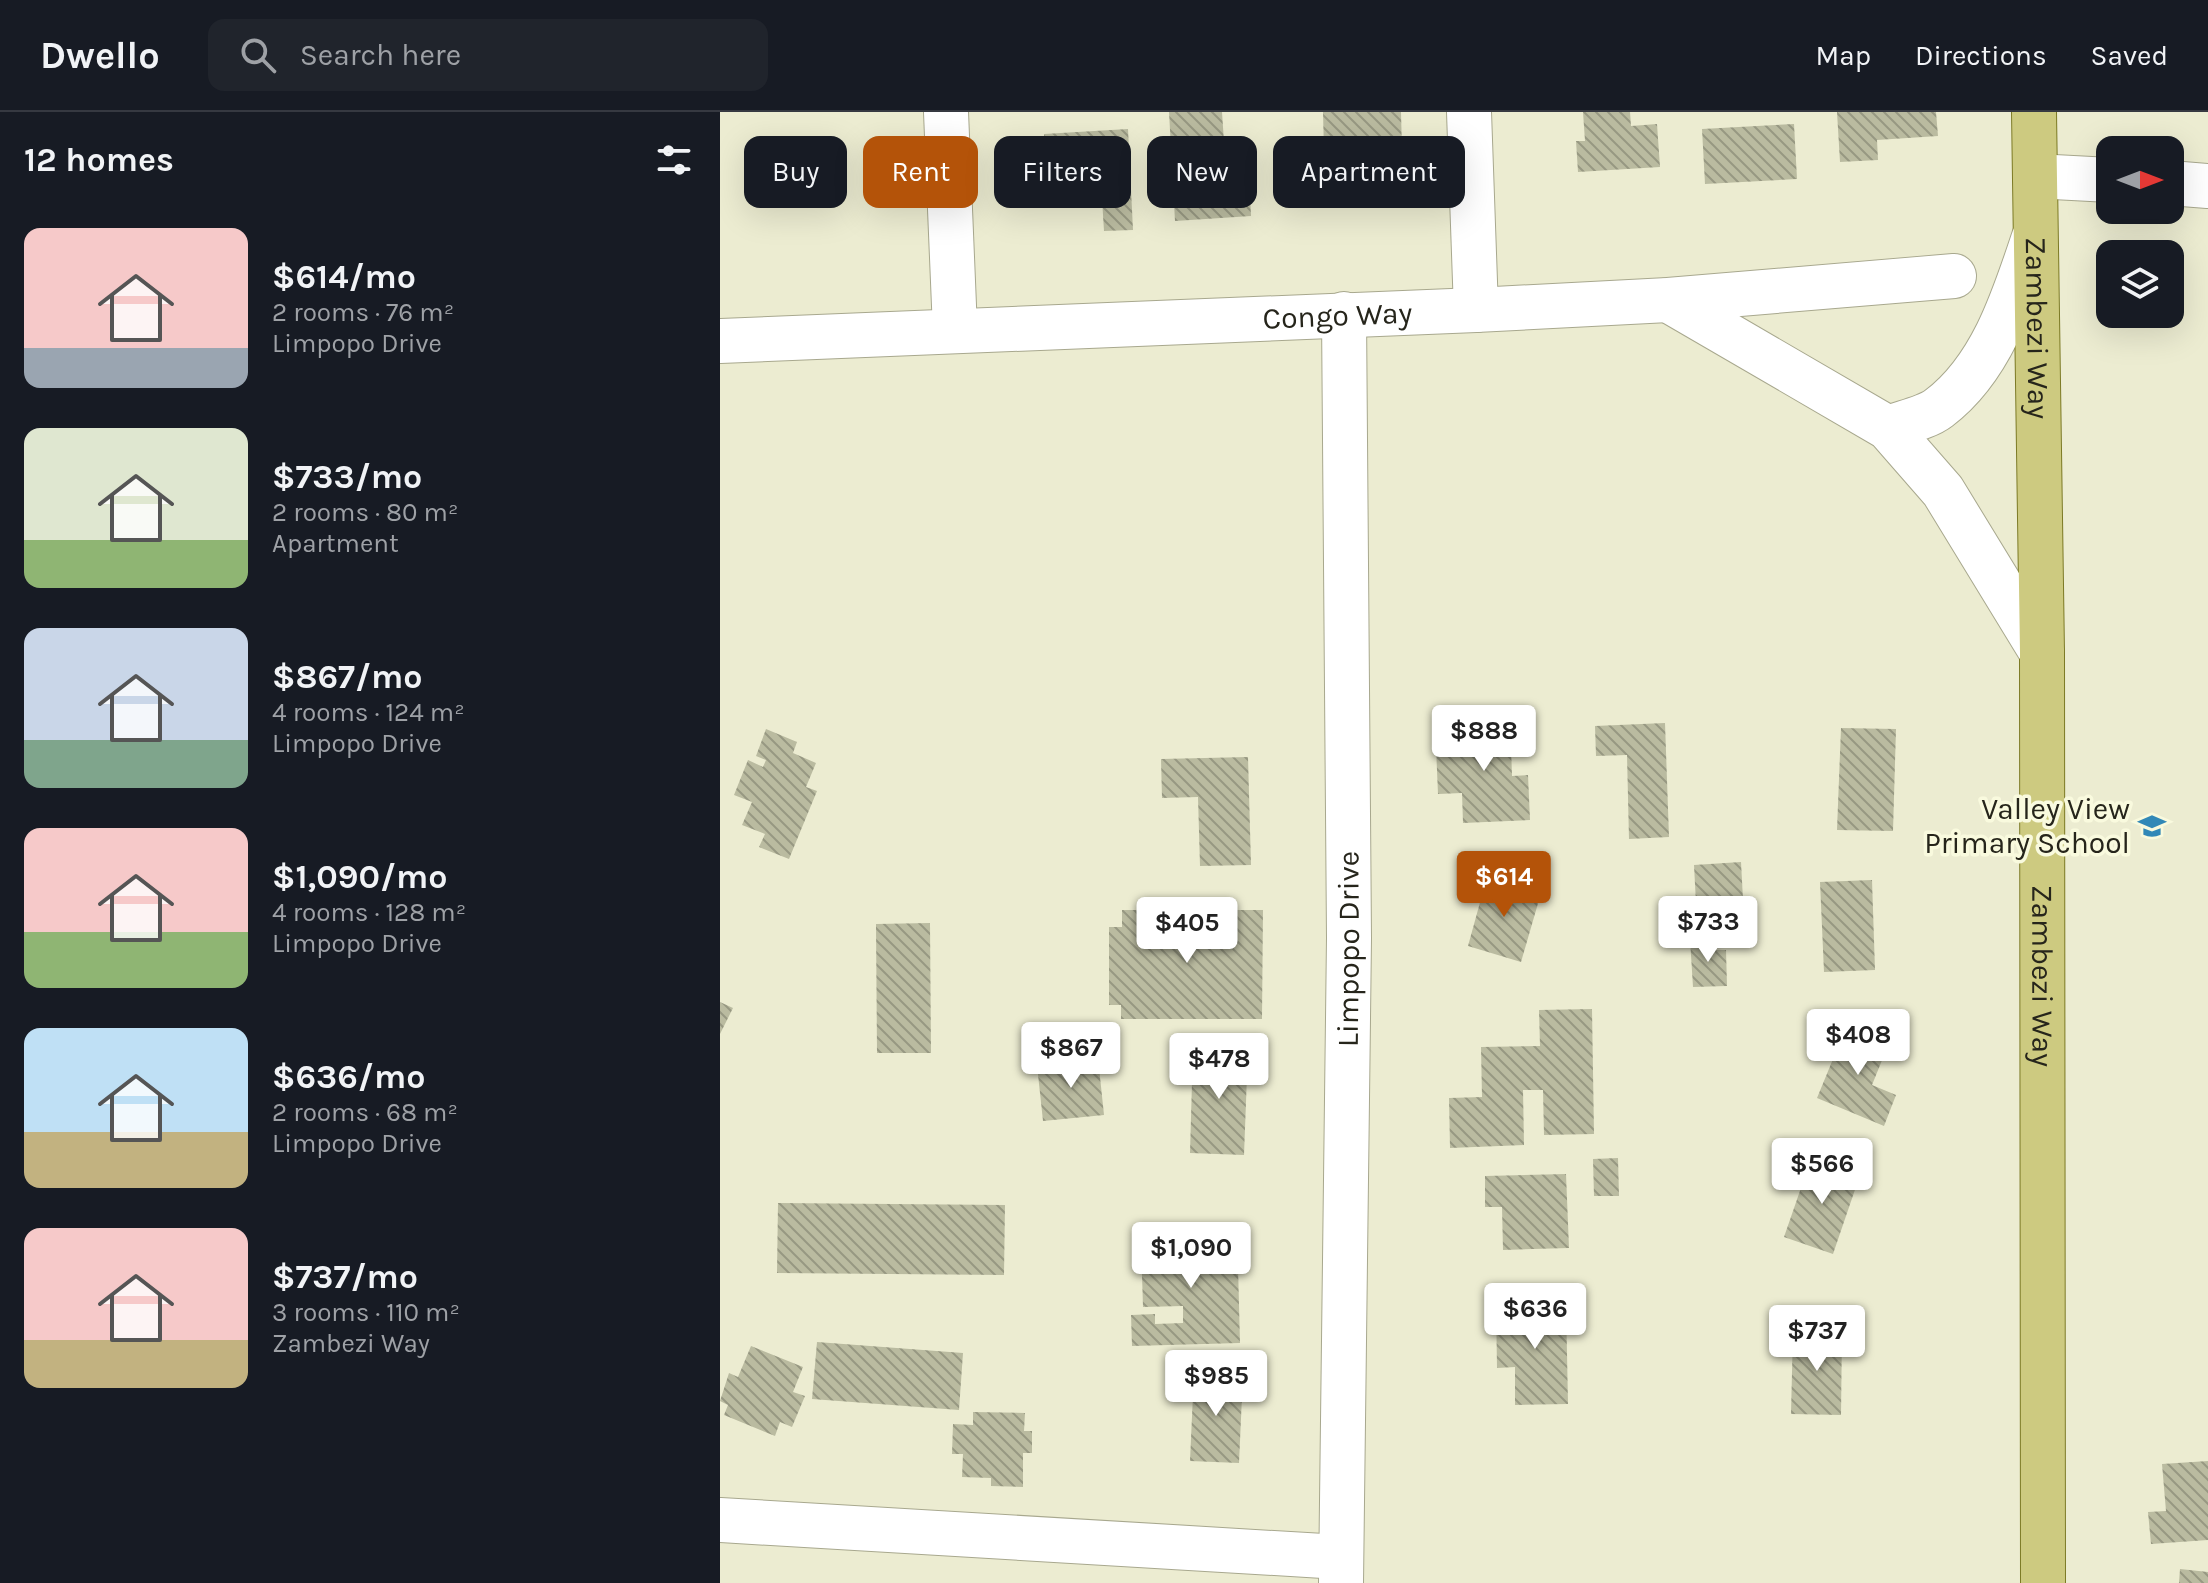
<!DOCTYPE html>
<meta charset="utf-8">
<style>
body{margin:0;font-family:Karla,sans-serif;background:#20242c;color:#f1f3f6;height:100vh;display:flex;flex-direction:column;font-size:30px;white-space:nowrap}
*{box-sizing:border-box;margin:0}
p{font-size:26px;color:#9ea1a6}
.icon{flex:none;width:44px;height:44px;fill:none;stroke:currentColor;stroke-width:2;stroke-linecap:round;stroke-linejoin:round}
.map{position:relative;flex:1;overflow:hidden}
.details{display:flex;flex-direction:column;background:#171b24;width:720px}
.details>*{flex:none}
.top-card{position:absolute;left:24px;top:24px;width:760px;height:72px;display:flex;gap:16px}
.needle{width:52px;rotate:90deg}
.tools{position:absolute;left:1376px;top:24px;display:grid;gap:16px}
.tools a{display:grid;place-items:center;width:88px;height:88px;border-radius:16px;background:#171b24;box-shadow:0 8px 32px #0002;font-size:40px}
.price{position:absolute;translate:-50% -68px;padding:0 18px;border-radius:8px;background:#fff;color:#222;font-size:26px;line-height:52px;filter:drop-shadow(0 2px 4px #0008)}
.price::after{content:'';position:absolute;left:50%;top:48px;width:24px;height:18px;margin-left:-12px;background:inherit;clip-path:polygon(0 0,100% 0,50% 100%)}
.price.on{background:#b45309;color:#fff}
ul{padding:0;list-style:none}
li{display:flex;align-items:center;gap:24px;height:200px;padding:0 24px}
li span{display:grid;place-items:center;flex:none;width:224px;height:160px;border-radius:16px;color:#555}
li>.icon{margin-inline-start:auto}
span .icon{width:96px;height:96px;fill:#fffc;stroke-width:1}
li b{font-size:34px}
h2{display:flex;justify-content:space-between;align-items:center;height:96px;padding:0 24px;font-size:34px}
.tag{padding:0 28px;border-radius:16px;background:#171b24;box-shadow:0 8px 32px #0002;font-size:28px;line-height:72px}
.tag.on{background:#b45309;color:#fff}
header{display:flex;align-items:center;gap:48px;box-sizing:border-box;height:112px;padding:0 40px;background:#171b24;border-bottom:2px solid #363941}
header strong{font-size:38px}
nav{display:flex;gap:44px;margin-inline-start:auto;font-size:28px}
.search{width:560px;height:72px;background:#20242c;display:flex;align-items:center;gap:20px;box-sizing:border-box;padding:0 28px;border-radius:16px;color:#9ea1a6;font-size:30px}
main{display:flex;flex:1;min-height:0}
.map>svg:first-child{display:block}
</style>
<header>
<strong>Dwello</strong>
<div class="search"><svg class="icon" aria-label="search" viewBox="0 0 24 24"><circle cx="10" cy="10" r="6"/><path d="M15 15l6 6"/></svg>Search here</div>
<nav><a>Map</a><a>Directions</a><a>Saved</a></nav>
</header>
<main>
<section class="details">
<h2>12 homes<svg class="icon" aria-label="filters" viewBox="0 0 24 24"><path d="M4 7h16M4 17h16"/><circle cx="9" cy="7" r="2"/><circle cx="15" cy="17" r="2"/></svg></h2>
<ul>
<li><span style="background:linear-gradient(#f6c9c9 75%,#9aa5b1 0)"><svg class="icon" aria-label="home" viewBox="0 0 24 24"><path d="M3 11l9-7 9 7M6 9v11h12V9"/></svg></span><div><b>$614/mo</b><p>2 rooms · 76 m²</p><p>Limpopo Drive</p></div></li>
<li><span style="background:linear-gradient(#dfe7d0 70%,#8fb573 0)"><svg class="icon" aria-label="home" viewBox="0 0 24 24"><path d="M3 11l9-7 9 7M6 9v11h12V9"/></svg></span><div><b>$733/mo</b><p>2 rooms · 80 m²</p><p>Apartment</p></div></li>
<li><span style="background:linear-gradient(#c9d6e8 70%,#7fa58c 0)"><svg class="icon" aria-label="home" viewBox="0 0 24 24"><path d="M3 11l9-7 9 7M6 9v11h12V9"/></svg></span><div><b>$867/mo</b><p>4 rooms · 124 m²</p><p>Limpopo Drive</p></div></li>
<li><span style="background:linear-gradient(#f6c9c9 65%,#8fb573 0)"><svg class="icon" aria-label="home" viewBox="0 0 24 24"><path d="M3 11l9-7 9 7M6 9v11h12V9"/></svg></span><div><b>$1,090/mo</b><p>4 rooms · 128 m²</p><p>Limpopo Drive</p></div></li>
<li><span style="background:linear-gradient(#bfe0f5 65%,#c2b280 0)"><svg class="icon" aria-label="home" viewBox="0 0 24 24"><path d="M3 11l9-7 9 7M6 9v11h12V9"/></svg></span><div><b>$636/mo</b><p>2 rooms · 68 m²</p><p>Limpopo Drive</p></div></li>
<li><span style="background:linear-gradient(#f6c9c9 70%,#c2b280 0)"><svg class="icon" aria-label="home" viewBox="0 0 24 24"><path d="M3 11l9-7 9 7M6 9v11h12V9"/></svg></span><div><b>$737/mo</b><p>3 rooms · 110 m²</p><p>Zambezi Way</p></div></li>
</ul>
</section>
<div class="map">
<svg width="1488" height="1471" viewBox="0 0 1488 1471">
<defs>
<pattern id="building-back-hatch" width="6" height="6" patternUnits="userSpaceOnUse" patternTransform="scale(2)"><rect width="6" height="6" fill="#babba0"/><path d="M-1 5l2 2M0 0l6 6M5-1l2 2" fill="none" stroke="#979882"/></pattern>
</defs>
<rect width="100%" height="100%" fill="#ececd1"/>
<g fill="url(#building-back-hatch)">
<polygon points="449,0 502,0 506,60 529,59 531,104 455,109"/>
<polygon points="603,0 681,0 683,77 605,79"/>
<polygon points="863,0 910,0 911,14 937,12 940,55 858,60 856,29 865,29"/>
<polygon points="1117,0 1216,0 1218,24 1157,28 1158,48 1120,50"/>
<polygon points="1074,12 1077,67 985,72 982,17"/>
<polygon points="408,17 413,118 384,119 380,54 325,57 324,22"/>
<polygon points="790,606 792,664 808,663 810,708 743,711 742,681 718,682 716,635 738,634 737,609"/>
<polygon points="945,611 949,725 909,727 907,643 876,644 875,614"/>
<polygon points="1121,616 1176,617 1173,719 1117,718"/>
<polygon points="46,617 77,630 73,641 96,651 86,675 97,679 69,747 39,735 45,722 22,713 32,690 14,683 28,648 43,655 46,648 36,644"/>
<polygon points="528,645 531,753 480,754 478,685 442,686 441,647"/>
<polygon points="1021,750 1024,806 977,810 974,753"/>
<polygon points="767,765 821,781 801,850 748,834"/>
<polygon points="1152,768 1155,858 1104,860 1100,770"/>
<polygon points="402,798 543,798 542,907 401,907 401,893 389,893 389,815 402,815"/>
<polygon points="210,811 211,941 157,941 156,812"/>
<polygon points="970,827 991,827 992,838 1006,838 1007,874 973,875"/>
<polygon points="0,890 13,896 0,922"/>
<polygon points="872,897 874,1022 824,1023 823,978 803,978 804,1033 730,1036 729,986 762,985 761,935 820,934 819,898"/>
<polygon points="1127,913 1169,931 1152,973 1176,983 1164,1014 1097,986"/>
<polygon points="473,935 528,937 524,1043 470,1041"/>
<polygon points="378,946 384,1003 323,1009 317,953"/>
<polygon points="898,1046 899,1084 874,1084 873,1047"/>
<polygon points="1091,1047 1140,1063 1113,1142 1064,1125"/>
<polygon points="846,1062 849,1136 783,1138 782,1095 765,1095 765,1064"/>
<polygon points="58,1091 285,1093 284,1163 57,1161"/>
<polygon points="517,1116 520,1231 412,1234 411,1203 435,1202 435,1212 463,1211 463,1194 423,1195 421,1130 469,1129 469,1117"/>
<polygon points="846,1191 848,1292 795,1293 795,1255 777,1256 776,1193"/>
<polygon points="1073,1219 1122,1220 1121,1303 1071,1302"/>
<polygon points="97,1230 243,1241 239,1298 92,1287"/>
<polygon points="31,1234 83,1255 73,1280 85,1284 72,1315 60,1310 55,1324 4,1303 8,1293 0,1289 9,1261 18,1265"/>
<polygon points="474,1260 523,1262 519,1351 470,1349"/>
<polygon points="253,1300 305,1301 304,1319 312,1319 312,1341 303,1341 303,1375 271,1374 271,1366 242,1365 243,1342 232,1342 233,1312 253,1313"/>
<polygon points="1488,1349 1488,1428 1431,1432 1428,1400 1446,1399 1442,1352"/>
<polygon points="1460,1457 1488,1460 1488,1471 1459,1471"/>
</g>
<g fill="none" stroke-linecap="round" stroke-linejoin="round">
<g stroke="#a8a88e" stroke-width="46">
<g id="minor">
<polyline points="226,0 235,218"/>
<polyline points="749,0 756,198"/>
<polyline points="1315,64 1390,68"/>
<polyline points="1450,71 1488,74"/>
<polyline points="948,188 1168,316 1223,379 1322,541"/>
<path id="s1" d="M0,229L756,198L948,188L1234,164"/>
<path d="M1168,316C1184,310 1206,306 1219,296C1272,256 1294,185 1314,125"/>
<polyline points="0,1408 620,1445"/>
<path id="s2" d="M621,1471L629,826L624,202"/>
</g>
</g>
<g stroke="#7c7a25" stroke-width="46">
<g id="major">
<path id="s3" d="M1314,0L1322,541L1323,1471"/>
</g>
</g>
<use href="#minor" stroke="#fff" stroke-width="44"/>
<use href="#major" stroke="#cdca80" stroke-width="44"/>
</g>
<defs>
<g id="school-bare" transform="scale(2.16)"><path d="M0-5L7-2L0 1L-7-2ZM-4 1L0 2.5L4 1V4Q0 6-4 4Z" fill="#3188b7" stroke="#f9fade" stroke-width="2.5" paint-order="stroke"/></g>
</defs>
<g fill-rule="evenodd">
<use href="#school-bare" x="1432" y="714"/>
</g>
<g text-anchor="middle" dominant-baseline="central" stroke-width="7" stroke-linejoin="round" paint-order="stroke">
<g font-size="30" fill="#26251b" stroke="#f9fade">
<text stroke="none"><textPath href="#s1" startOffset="618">Congo Way</textPath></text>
<text stroke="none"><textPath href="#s3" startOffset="216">Zambezi Way</textPath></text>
<text stroke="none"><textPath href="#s2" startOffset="634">Limpopo Drive</textPath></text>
<text stroke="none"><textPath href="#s3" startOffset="864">Zambezi Way</textPath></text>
</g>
<g font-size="30" fill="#26251b" stroke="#f9fade" text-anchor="end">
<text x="1410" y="697">Valley View<tspan x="1410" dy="34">Primary School</tspan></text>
</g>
</g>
</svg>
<div class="tools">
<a><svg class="needle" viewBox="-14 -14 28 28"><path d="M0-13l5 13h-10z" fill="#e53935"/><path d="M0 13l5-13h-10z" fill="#9ea1a6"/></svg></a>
<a><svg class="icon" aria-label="layers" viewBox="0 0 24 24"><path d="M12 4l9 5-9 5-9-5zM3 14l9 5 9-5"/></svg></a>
</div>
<b class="price" style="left:764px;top:661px">$888</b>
<b class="price on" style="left:784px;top:807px">$614</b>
<b class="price" style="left:988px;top:852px">$733</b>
<b class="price" style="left:467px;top:853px">$405</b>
<b class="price" style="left:1138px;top:965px">$408</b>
<b class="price" style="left:351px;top:978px">$867</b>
<b class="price" style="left:499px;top:989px">$478</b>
<b class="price" style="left:1102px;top:1094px">$566</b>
<b class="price" style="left:471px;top:1178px">$1,090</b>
<b class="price" style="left:815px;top:1239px">$636</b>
<b class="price" style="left:1097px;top:1261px">$737</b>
<b class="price" style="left:496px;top:1306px">$985</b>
<div class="top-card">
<a class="tag">Buy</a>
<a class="tag on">Rent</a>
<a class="tag">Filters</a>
<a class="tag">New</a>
<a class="tag">Apartment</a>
</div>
</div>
</main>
